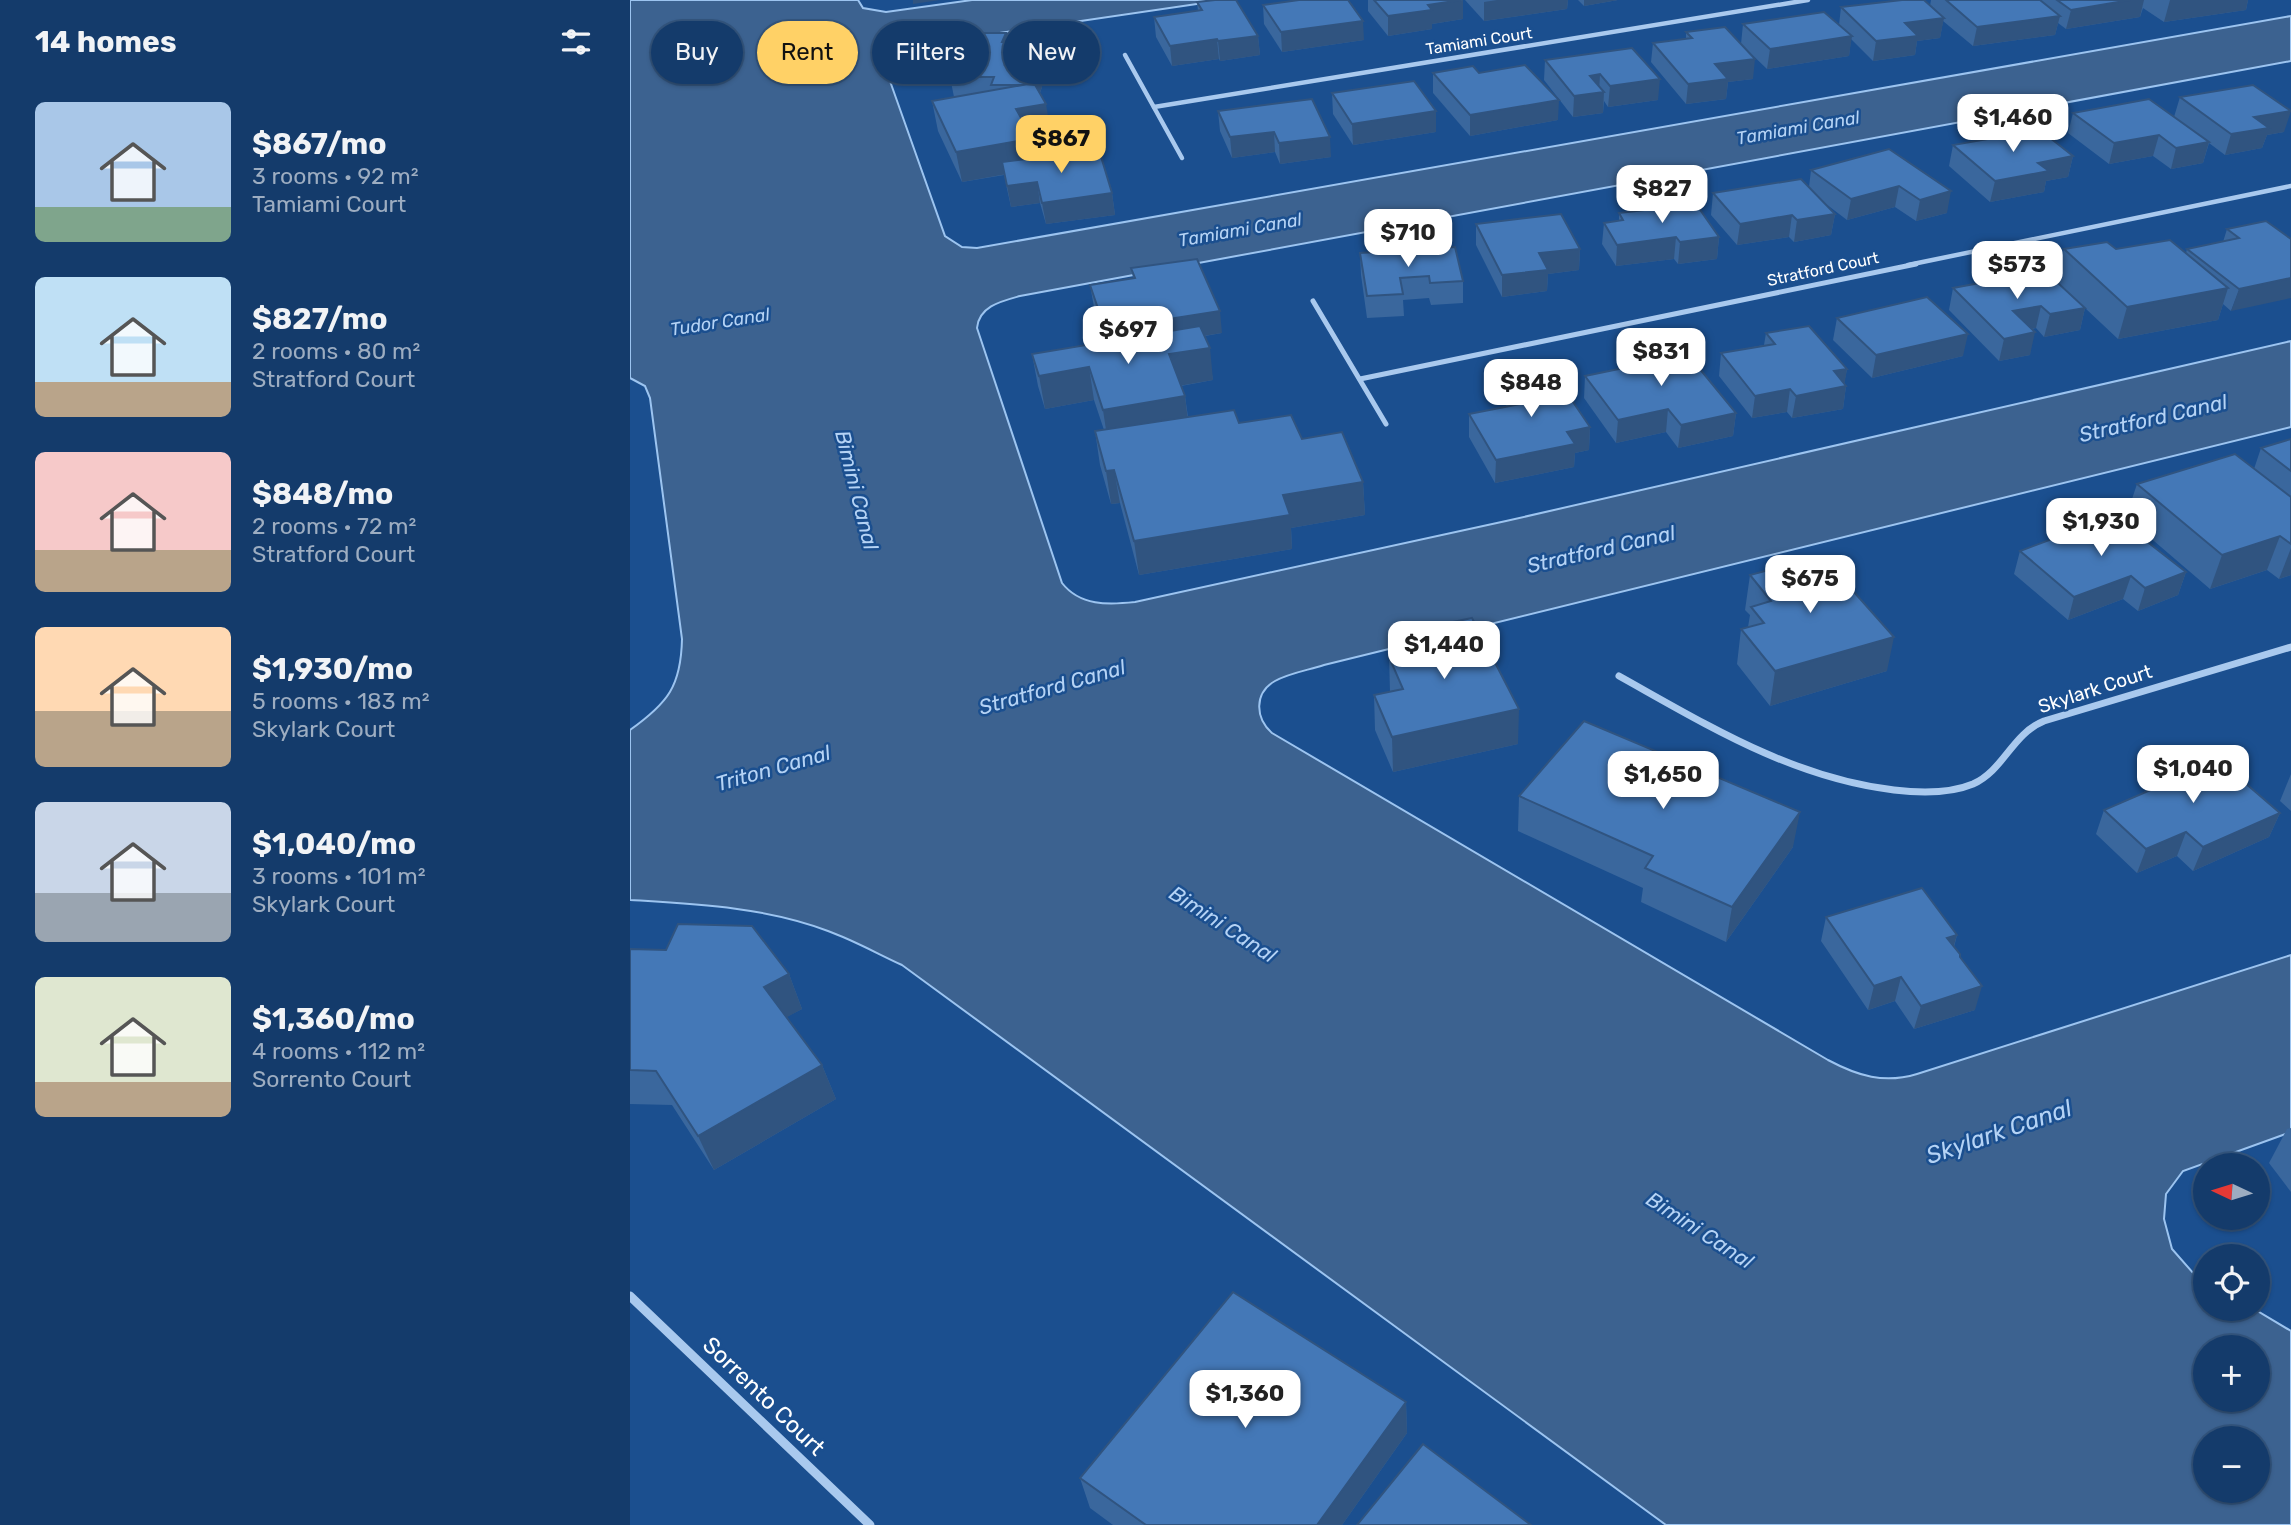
<!DOCTYPE html>
<meta charset="utf-8">
<style>
body{margin:0;font-family:Rubik,sans-serif;background:#214673;color:#f1f3f6;height:100vh;display:flex;flex-direction:column;font-size:26px;white-space:nowrap}
*{box-sizing:border-box;margin:0}
p{font-size:23px;color:#9dadc1}
.icon{flex:none;width:38px;height:38px;fill:none;stroke:currentColor;stroke-width:2;stroke-linecap:round;stroke-linejoin:round}
.map{position:relative;flex:1;overflow:hidden}
.side{display:flex;flex-direction:column;background:#143b6b;width:630px}
.side>*{flex:none}
.top-card{position:absolute;left:21px;top:21px;width:665px;height:63px;display:flex;gap:14px}
.needle{width:46px;rotate:274deg}
.tools{position:absolute;left:1563px;top:1153px;display:grid;gap:14px}
.tools a{display:grid;place-items:center;width:77px;height:77px;border-radius:50%;background:#143b6b;box-shadow:0 2px 5px #0004,0 0 0 2px #33557e;font-size:35px}
.price{position:absolute;translate:-50% -60px;padding:0 16px;border-radius:14px;background:#fff;color:#222;font-size:23px;line-height:46px;filter:drop-shadow(0 2px 4px #0008)}
.price::after{content:'';position:absolute;left:50%;top:42px;width:21px;height:16px;margin-left:-10px;background:inherit;clip-path:polygon(0 0,100% 0,50% 100%)}
.price.on{background:#ffd166;color:#111}
ul{padding:0;list-style:none}
li{display:flex;align-items:center;gap:21px;height:175px;padding:0 35px}
li span{display:grid;place-items:center;flex:none;width:196px;height:140px;border-radius:10px;color:#555}
li>.icon{margin-inline-start:auto}
span .icon{width:84px;height:84px;fill:#fffc;stroke-width:1}
li b{font-size:30px}
h2{display:flex;justify-content:space-between;align-items:center;height:84px;padding:0 35px;font-size:30px}
.tag{padding:0 24px;border-radius:32px;background:#143b6b;box-shadow:0 2px 5px #0004,0 0 0 2px #33557e;font-size:24px;line-height:63px}
.tag.on{background:#ffd166;color:#111}
main{display:flex;flex:1;min-height:0}
.map>svg:first-child{display:block}
</style>
<main>
<section class="side">
<h2>14 homes<svg class="icon" aria-label="filters" viewBox="0 0 24 24"><path d="M4 7h16M4 17h16"/><circle cx="9" cy="7" r="2"/><circle cx="15" cy="17" r="2"/></svg></h2>
<ul>
<li><span style="background:linear-gradient(#a9c7e8 75%,#7fa58c 0)"><svg class="icon" aria-label="home" viewBox="0 0 24 24"><path d="M3 11l9-7 9 7M6 9v11h12V9"/></svg></span><div><b>$867/mo</b><p>3 rooms · 92 m²</p><p>Tamiami Court</p></div></li>
<li><span style="background:linear-gradient(#bfe0f5 75%,#b9a48a 0)"><svg class="icon" aria-label="home" viewBox="0 0 24 24"><path d="M3 11l9-7 9 7M6 9v11h12V9"/></svg></span><div><b>$827/mo</b><p>2 rooms · 80 m²</p><p>Stratford Court</p></div></li>
<li><span style="background:linear-gradient(#f6c9c9 70%,#b9a48a 0)"><svg class="icon" aria-label="home" viewBox="0 0 24 24"><path d="M3 11l9-7 9 7M6 9v11h12V9"/></svg></span><div><b>$848/mo</b><p>2 rooms · 72 m²</p><p>Stratford Court</p></div></li>
<li><span style="background:linear-gradient(#ffd9b3 60%,#b9a48a 0)"><svg class="icon" aria-label="home" viewBox="0 0 24 24"><path d="M3 11l9-7 9 7M6 9v11h12V9"/></svg></span><div><b>$1,930/mo</b><p>5 rooms · 183 m²</p><p>Skylark Court</p></div></li>
<li><span style="background:linear-gradient(#c9d6e8 65%,#9aa5b1 0)"><svg class="icon" aria-label="home" viewBox="0 0 24 24"><path d="M3 11l9-7 9 7M6 9v11h12V9"/></svg></span><div><b>$1,040/mo</b><p>3 rooms · 101 m²</p><p>Skylark Court</p></div></li>
<li><span style="background:linear-gradient(#dfe7d0 75%,#b9a48a 0)"><svg class="icon" aria-label="home" viewBox="0 0 24 24"><path d="M3 11l9-7 9 7M6 9v11h12V9"/></svg></span><div><b>$1,360/mo</b><p>4 rooms · 112 m²</p><p>Sorrento Court</p></div></li>
</ul>
</section>
<div class="map">
<svg width="1661" height="1525" viewBox="0 0 1661 1525">
<rect width="100%" height="100%" fill="#1b4f8f"/>
<path fill="#3c6290" stroke="#9cc4f0" stroke-width="2" fill-rule="evenodd" d="M0,0H228L233,8L256,12L342,0H594L288,45C275,48 257,51 255,67L315,236L332,247L347,248L1661,16V61L390,296C372,301 349,306 347,328L432,583C450,606 478,605 505,602L876,521L1661,341V427L694,665C679,670 659,673 645,681C624,693 625,718 642,733L1198,1060C1228,1076 1254,1084 1287,1074L1661,955V1132L1553,1171L1536,1194L1534,1219L1542,1249L1564,1274L1575,1281V1309H1624L1661,1331V1525H1036L272,965C248,954 223,940 198,931C135,907 66,904 0,900V730C38,703 51,686 52,639L20,398L15,386L0,378ZM1575,1348H1628V1400H1575ZM1575,1438H1628V1491H1575Z"/>
<g fill="none" stroke-linecap="round" stroke-linejoin="round">
<g stroke="#a9c9ee" stroke-width="4.5">
<polyline points="495,55 552,158"/>
<polyline points="524,107 1178,0"/>
<polyline points="1278,265 1661,186"/>
</g>
<g stroke="#a9c9ee" stroke-width="5">
<polyline points="683,301 756,424"/>
<polyline points="730,379 1286,264"/>
</g>
<path stroke="#a9c9ee" stroke-width="7" d="M989,676C1077,725 1162,778 1264,790C1289,793 1319,794 1343,784C1374,770 1382,734 1414,721L1661,647"/>
<polyline stroke="#a9c9ee" stroke-width="9" points="0,1296 240,1525"/>
</g>
<g fill="#3a679d">
<polygon points="738,0 833,0 833,19 802,24 802,29 758,36 738,11"/>
<polygon points="835,0 938,0 937,9 854,21"/>
<polygon points="948,0 988,0 954,6"/>
<polygon points="1301,0 1618,0 1616,10 1534,22 1513,8 1510,17 1436,29 1428,23 1425,35 1343,46 1313,21 1310,38 1287,41 1285,55 1243,61 1221,39 1219,56 1137,69 1111,44 1113,24 1209,25 1211,7 1300,6"/>
<polygon points="567,2 628,36 630,55 590,61 589,59 542,66 526,37 524,17 568,11"/>
<polygon points="633,5 734,40 652,52 634,24"/>
<polygon points="1056,32 1123,79 1098,82 1096,99 1056,104 1021,62 1023,43 1056,39"/>
<polygon points="378,42 390,42 391,50 405,67 409,67 412,87 410,93 421,134 411,136 415,157 482,193 485,215 416,224 410,203 381,207 374,175 332,182 308,131 302,101 324,97 320,77"/>
<polygon points="1002,48 1028,100 978,107 974,101 973,113 943,117 914,80 915,60"/>
<polygon points="803,73 849,73 928,120 840,136 803,93"/>
<polygon points="702,93 806,111 806,132 723,145 703,114"/>
<polygon points="1550,97 1654,132 1637,135 1632,148 1595,155 1579,143 1573,163 1541,169 1523,156 1479,164 1438,133 1443,113 1544,117"/>
<polygon points="682,99 701,157 650,164 645,152 602,158 590,131 588,111"/>
<polygon points="1323,145 1443,156 1438,177 1416,181 1414,192 1360,202 1319,166"/>
<polygon points="1259,149 1317,213 1286,221 1265,207 1217,220 1192,201 1205,214 1201,235 1164,242 1159,237 1107,245 1081,215 1083,193 1179,187 1181,170"/>
<polygon points="989,213 1089,237 1087,259 1048,264 1044,259 986,266 972,244 974,223 989,221"/>
<polygon points="1636,221 1601,311 1593,304 1588,320 1488,339 1455,308 1450,330 1414,337 1406,328 1402,329 1400,355 1369,361 1319,310 1323,288 1426,281 1434,249 1486,249 1556,253 1557,249 1593,242 1597,229"/>
<polygon points="846,224 950,249 949,270 918,274 917,291 872,297 846,245"/>
<polygon points="730,253 833,281 833,303 801,305 799,298 773,300 774,316 737,318 731,275"/>
<polygon points="501,268 592,333 575,336 583,380 551,386 555,396 558,417 609,423 672,439 733,482 735,515 661,528 662,549 509,575 490,503 481,504 470,465 465,431 474,430 464,400 415,409 408,386 402,354 475,342 464,307 460,285 503,278"/>
<polygon points="1207,318 1333,356 1242,378 1203,340"/>
<polygon points="1136,333 1217,369 1214,383 1216,386 1213,409 1162,418 1157,412 1122,418 1089,376 1091,353 1134,345"/>
<polygon points="996,357 1106,413 1103,436 1048,448 1036,432 986,443 954,398 955,376 995,368"/>
<polygon points="876,383 960,427 959,450 945,453 944,467 865,483 839,437 839,414 877,407 876,405"/>
<polygon points="1661,439 1661,575 1649,579 1637,570 1580,589 1496,517 1507,484 1624,469 1631,448"/>
<polygon points="1390,551 1556,572 1548,595 1508,611 1493,599 1438,620 1384,574"/>
<polygon points="1120,575 1257,671 1140,706 1107,664 1111,629 1118,627 1120,615 1115,610"/>
<polygon points="772,633 888,744 763,772 745,730 744,695 760,692 759,657 772,654"/>
<polygon points="1661,774 1661,811 1650,801"/>
<polygon points="1520,777 1650,813 1639,837 1563,871 1547,856 1507,873 1466,834 1474,810 1514,793"/>
<polygon points="889,796 1163,847 1096,942 1011,902 1013,888 888,831"/>
<polygon points="1196,917 1327,935 1324,947 1330,957 1345,1010 1284,1029 1265,1001 1238,1010 1191,941"/>
<polygon points="0,949 159,974 172,1009 156,1017 192,1065 206,1099 84,1170 42,1105 0,1104"/>
<polygon points="1661,1128 1661,1192 1639,1163 1657,1129"/>
<polygon points="776,1402 777,1433 712,1525 483,1525 460,1508 450,1478"/>
</g>
<g fill="#305480">
<polygon points="283,0 310,0 283,4"/>
<polygon points="833,0 833,19 802,24 802,29 758,36 758,16 798,5"/>
<polygon points="867,0 938,0 937,9 854,21 854,2"/>
<polygon points="954,0 988,0 954,6"/>
<polygon points="1500,0 1514,0 1510,17 1436,29 1441,10"/>
<polygon points="1540,0 1618,0 1616,10 1534,22"/>
<polygon points="1430,16 1425,35 1343,46 1347,27"/>
<polygon points="1314,18 1310,38 1287,41 1285,55 1243,61 1246,41 1275,23"/>
<polygon points="733,21 734,40 652,52 651,32"/>
<polygon points="376,33 379,52 372,42"/>
<polygon points="628,36 630,55 590,61 588,41"/>
<polygon points="1222,36 1219,56 1137,69 1140,49"/>
<polygon points="587,39 589,59 542,66 540,46"/>
<polygon points="402,50 406,70 396,67"/>
<polygon points="1125,59 1123,79 1098,82 1096,99 1056,104 1058,84 1085,64"/>
<polygon points="409,67 412,87 405,105 402,85"/>
<polygon points="970,74 969,93 974,92 973,113 943,117 944,96 960,76"/>
<polygon points="1030,79 1028,100 978,107 980,86"/>
<polygon points="929,100 928,120 840,136 840,115"/>
<polygon points="416,104 421,134 391,139 386,109"/>
<polygon points="806,111 806,132 723,145 722,124"/>
<polygon points="1661,111 1654,132 1637,135 1632,148 1595,155 1601,134 1624,117"/>
<polygon points="644,132 645,152 602,158 600,137"/>
<polygon points="1529,135 1523,156 1479,164 1484,143"/>
<polygon points="411,137 416,167 332,182 326,152"/>
<polygon points="700,137 701,157 650,164 649,143"/>
<polygon points="1579,142 1573,163 1541,169 1546,148"/>
<polygon points="1443,156 1438,177 1416,181 1414,192 1360,202 1365,181 1408,163"/>
<polygon points="407,182 410,203 381,207 377,186"/>
<polygon points="1269,186 1265,207 1217,220 1221,199"/>
<polygon points="1321,191 1317,213 1286,221 1290,200"/>
<polygon points="482,193 485,215 416,224 412,203"/>
<polygon points="1205,214 1201,235 1164,242 1167,220"/>
<polygon points="1162,215 1159,237 1107,245 1110,224"/>
<polygon points="1046,237 1044,259 986,266 987,245"/>
<polygon points="1089,237 1087,259 1048,264 1050,242"/>
<polygon points="950,249 949,270 918,274 917,291 872,297 872,275 909,253"/>
<polygon points="1661,278 1661,298 1601,311 1609,289"/>
<polygon points="1598,288 1588,320 1488,339 1497,307"/>
<polygon points="1411,306 1406,328 1378,333 1383,311"/>
<polygon points="1455,308 1450,330 1414,337 1420,314"/>
<polygon points="590,311 592,333 478,351 475,329"/>
<polygon points="1405,332 1400,355 1369,361 1374,339"/>
<polygon points="1338,334 1333,356 1242,378 1246,355"/>
<polygon points="580,348 583,380 543,387 539,354"/>
<polygon points="459,367 464,400 415,409 409,376"/>
<polygon points="1217,369 1214,387 1216,386 1213,409 1162,418 1166,396 1204,371"/>
<polygon points="1160,389 1157,412 1122,418 1125,396"/>
<polygon points="555,396 559,429 478,443 473,410"/>
<polygon points="1038,409 1036,432 986,443 988,420"/>
<polygon points="1106,413 1103,436 1048,448 1051,425"/>
<polygon points="960,427 959,450 945,453 944,467 865,483 866,460 937,432"/>
<polygon points="484,470 490,503 481,504 476,471"/>
<polygon points="733,482 735,515 661,528 662,549 509,575 504,541 653,495"/>
<polygon points="1650,536 1637,570 1580,589 1592,555"/>
<polygon points="1661,548 1661,575 1649,579"/>
<polygon points="1556,572 1548,595 1508,611 1515,588"/>
<polygon points="1501,576 1493,599 1438,620 1444,597"/>
<polygon points="1264,637 1257,671 1140,706 1145,671"/>
<polygon points="889,709 888,744 763,772 762,737"/>
<polygon points="1170,812 1163,847 1096,942 1102,907"/>
<polygon points="1650,813 1639,837 1563,871 1573,847"/>
<polygon points="1556,832 1547,856 1507,873 1516,849"/>
<polygon points="1327,935 1320,959 1317,938"/>
<polygon points="159,974 172,1009 148,1022 134,987"/>
<polygon points="1271,977 1265,1001 1238,1010 1244,986"/>
<polygon points="1352,986 1345,1010 1284,1029 1291,1006"/>
<polygon points="192,1065 206,1099 84,1170 68,1136"/>
<polygon points="776,1402 777,1433 712,1525 687,1525"/>
</g>
<g fill="#4478b7" stroke="#305480" stroke-width="2">
<polygon points="585,0 606,0 628,36 588,41 587,39 540,46 524,17 572,10 567,2"/>
<polygon points="669,0 718,0 733,21 651,32 633,5"/>
<polygon points="744,0 831,0 798,5 802,10 758,16"/>
<polygon points="1272,0 1294,0 1314,18 1275,23 1288,36 1246,41 1211,7"/>
<polygon points="1316,0 1410,0 1430,16 1347,27"/>
<polygon points="1427,0 1500,0 1441,10"/>
<polygon points="1194,12 1222,36 1140,49 1113,24"/>
<polygon points="1095,27 1125,59 1085,64 1098,79 1058,84 1023,43 1062,38 1056,32"/>
<polygon points="340,33 376,33 372,42 390,42 387,50 402,50 396,67 409,67 402,84 394,85 361,85 364,77 320,77"/>
<polygon points="1002,48 1030,79 980,86 970,74 960,76 974,92 944,96 915,60"/>
<polygon points="895,65 929,100 840,115 803,73 843,66 849,73"/>
<polygon points="784,81 806,111 722,124 702,93"/>
<polygon points="404,83 416,104 386,109 395,125 404,124 411,137 326,152 302,101"/>
<polygon points="1623,85 1661,111 1624,117 1639,128 1601,134 1550,97"/>
<polygon points="682,99 700,137 649,143 644,132 600,137 588,111"/>
<polygon points="1519,99 1579,142 1546,148 1529,135 1484,143 1443,113"/>
<polygon points="1410,130 1443,156 1408,163 1419,171 1365,181 1323,145"/>
<polygon points="1259,149 1321,191 1290,200 1269,186 1221,199 1181,170"/>
<polygon points="469,150 482,193 412,203 407,182 377,186 372,162"/>
<polygon points="1171,179 1205,214 1167,220 1162,215 1110,224 1083,193"/>
<polygon points="1066,204 1089,237 1050,242 1046,237 987,245 974,223 993,220 989,213"/>
<polygon points="931,214 950,249 909,253 918,270 872,275 846,224"/>
<polygon points="1636,221 1661,239 1661,278 1609,289 1557,249 1609,238 1597,229"/>
<polygon points="1540,240 1598,288 1497,307 1434,249 1477,242 1486,249"/>
<polygon points="825,247 833,281 800,283 799,276 770,278 773,294 737,296 730,253"/>
<polygon points="567,259 590,311 475,329 460,285 505,278 501,268"/>
<polygon points="1415,271 1455,308 1420,314 1411,306 1383,311 1405,332 1374,339 1323,288"/>
<polygon points="1297,297 1338,334 1246,355 1207,318"/>
<polygon points="570,326 580,348 539,354 555,396 473,410 459,367 409,376 402,354"/>
<polygon points="1179,326 1217,369 1204,371 1216,386 1166,396 1160,389 1125,396 1091,353 1145,344 1136,333"/>
<polygon points="1051,346 1106,413 1051,425 1038,409 988,420 955,376 1003,366 996,357"/>
<polygon points="924,374 960,427 937,432 945,444 866,460 839,414 890,404 876,383"/>
<polygon points="604,410 609,423 661,415 672,439 712,432 733,482 653,495 660,515 504,541 484,470 476,471 465,431"/>
<polygon points="1661,439 1661,471 1631,448"/>
<polygon points="1605,454 1661,497 1661,544 1650,536 1592,555 1507,484"/>
<polygon points="1484,516 1556,572 1515,588 1501,576 1444,597 1390,551"/>
<polygon points="1192,556 1264,637 1145,671 1111,629 1134,623 1121,607 1141,601 1120,575"/>
<polygon points="842,618 889,709 762,737 744,695 773,689 759,657 781,652 772,633"/>
<polygon points="954,721 1170,812 1102,907 1015,868 1023,856 889,796"/>
<polygon points="1579,752 1650,813 1573,847 1556,832 1516,849 1474,810 1530,786 1520,777"/>
<polygon points="1292,888 1327,935 1317,938 1330,954 1330,957 1352,986 1291,1006 1271,977 1244,986 1196,917"/>
<polygon points="48,924 122,926 159,974 134,987 192,1065 68,1136 26,1071 0,1070 0,949 36,950"/>
<polygon points="603,1292 776,1402 687,1525 516,1525 450,1478"/>
<polygon points="793,1444 901,1525 727,1525"/>
</g>
<g text-anchor="middle" dominant-baseline="central" stroke-width="5" stroke-linejoin="round" paint-order="stroke">
<g font-size="16" fill="#fff" stroke="#1b4f8f">
<text transform="translate(849 41) rotate(-9)">Tamiami Court</text>
<text transform="translate(1193 269) rotate(-12)">Stratford Court</text>
</g>
<g font-size="18" font-style="italic" fill="#b5d3f5" stroke="#1b4f8f">
<text transform="translate(1168 128) rotate(-10)">Tamiami Canal</text>
<text transform="translate(610 230) rotate(-10)">Tamiami Canal</text>
<text transform="translate(90 322) rotate(-9)">Tudor Canal</text>
</g>
<g font-size="19" fill="#fff" stroke="#1b4f8f">
<text transform="translate(1465 689) rotate(-18)">Skylark Court</text>
</g>
<g font-size="21" font-style="italic" fill="#b5d3f5" stroke="#1b4f8f">
<text transform="translate(1523 418) rotate(-13)">Stratford Canal</text>
<text transform="translate(227 490) rotate(76)">Bimini Canal</text>
<text transform="translate(971 549) rotate(-13)">Stratford Canal</text>
<text transform="translate(422 687) rotate(-16)">Stratford Canal</text>
<text transform="translate(143 768) rotate(-16)">Triton Canal</text>
<text transform="translate(593 924) rotate(33)">Bimini Canal</text>
<text transform="translate(1070 1230) rotate(33)">Bimini Canal</text>
</g>
<g font-size="23" fill="#fff" stroke="#1b4f8f">
<text transform="translate(134 1396) rotate(44)">Sorrento Court</text>
</g>
<g font-size="24" font-style="italic" fill="#b5d3f5" stroke="#1b4f8f">
<text transform="translate(1369 1132) rotate(-19)">Skylark Canal</text>
</g>
</g>
</svg>
<div class="tools">
<a><svg class="needle" viewBox="-14 -14 28 28"><path d="M0-13l5 13h-10z" fill="#e53935"/><path d="M0 13l5-13h-10z" fill="#9dadc1"/></svg></a>
<a><svg class="icon" aria-label="locate" viewBox="0 0 24 24"><circle cx="12" cy="12" r="6"/><path d="M12 2v4M12 18v4M2 12h4M18 12h4"/></svg></a>
<a>+</a>
<a>−</a>
</div>
<b class="price" style="left:1383px;top:154px">$1,460</b>
<b class="price on" style="left:431px;top:175px">$867</b>
<b class="price" style="left:1032px;top:225px">$827</b>
<b class="price" style="left:778px;top:269px">$710</b>
<b class="price" style="left:1387px;top:301px">$573</b>
<b class="price" style="left:498px;top:366px">$697</b>
<b class="price" style="left:1031px;top:388px">$831</b>
<b class="price" style="left:901px;top:419px">$848</b>
<b class="price" style="left:1471px;top:558px">$1,930</b>
<b class="price" style="left:1180px;top:615px">$675</b>
<b class="price" style="left:814px;top:681px">$1,440</b>
<b class="price" style="left:1563px;top:805px">$1,040</b>
<b class="price" style="left:1033px;top:811px">$1,650</b>
<b class="price" style="left:615px;top:1430px">$1,360</b>
<div class="top-card">
<a class="tag">Buy</a>
<a class="tag on">Rent</a>
<a class="tag">Filters</a>
<a class="tag">New</a>
</div>
</div>
</main>
